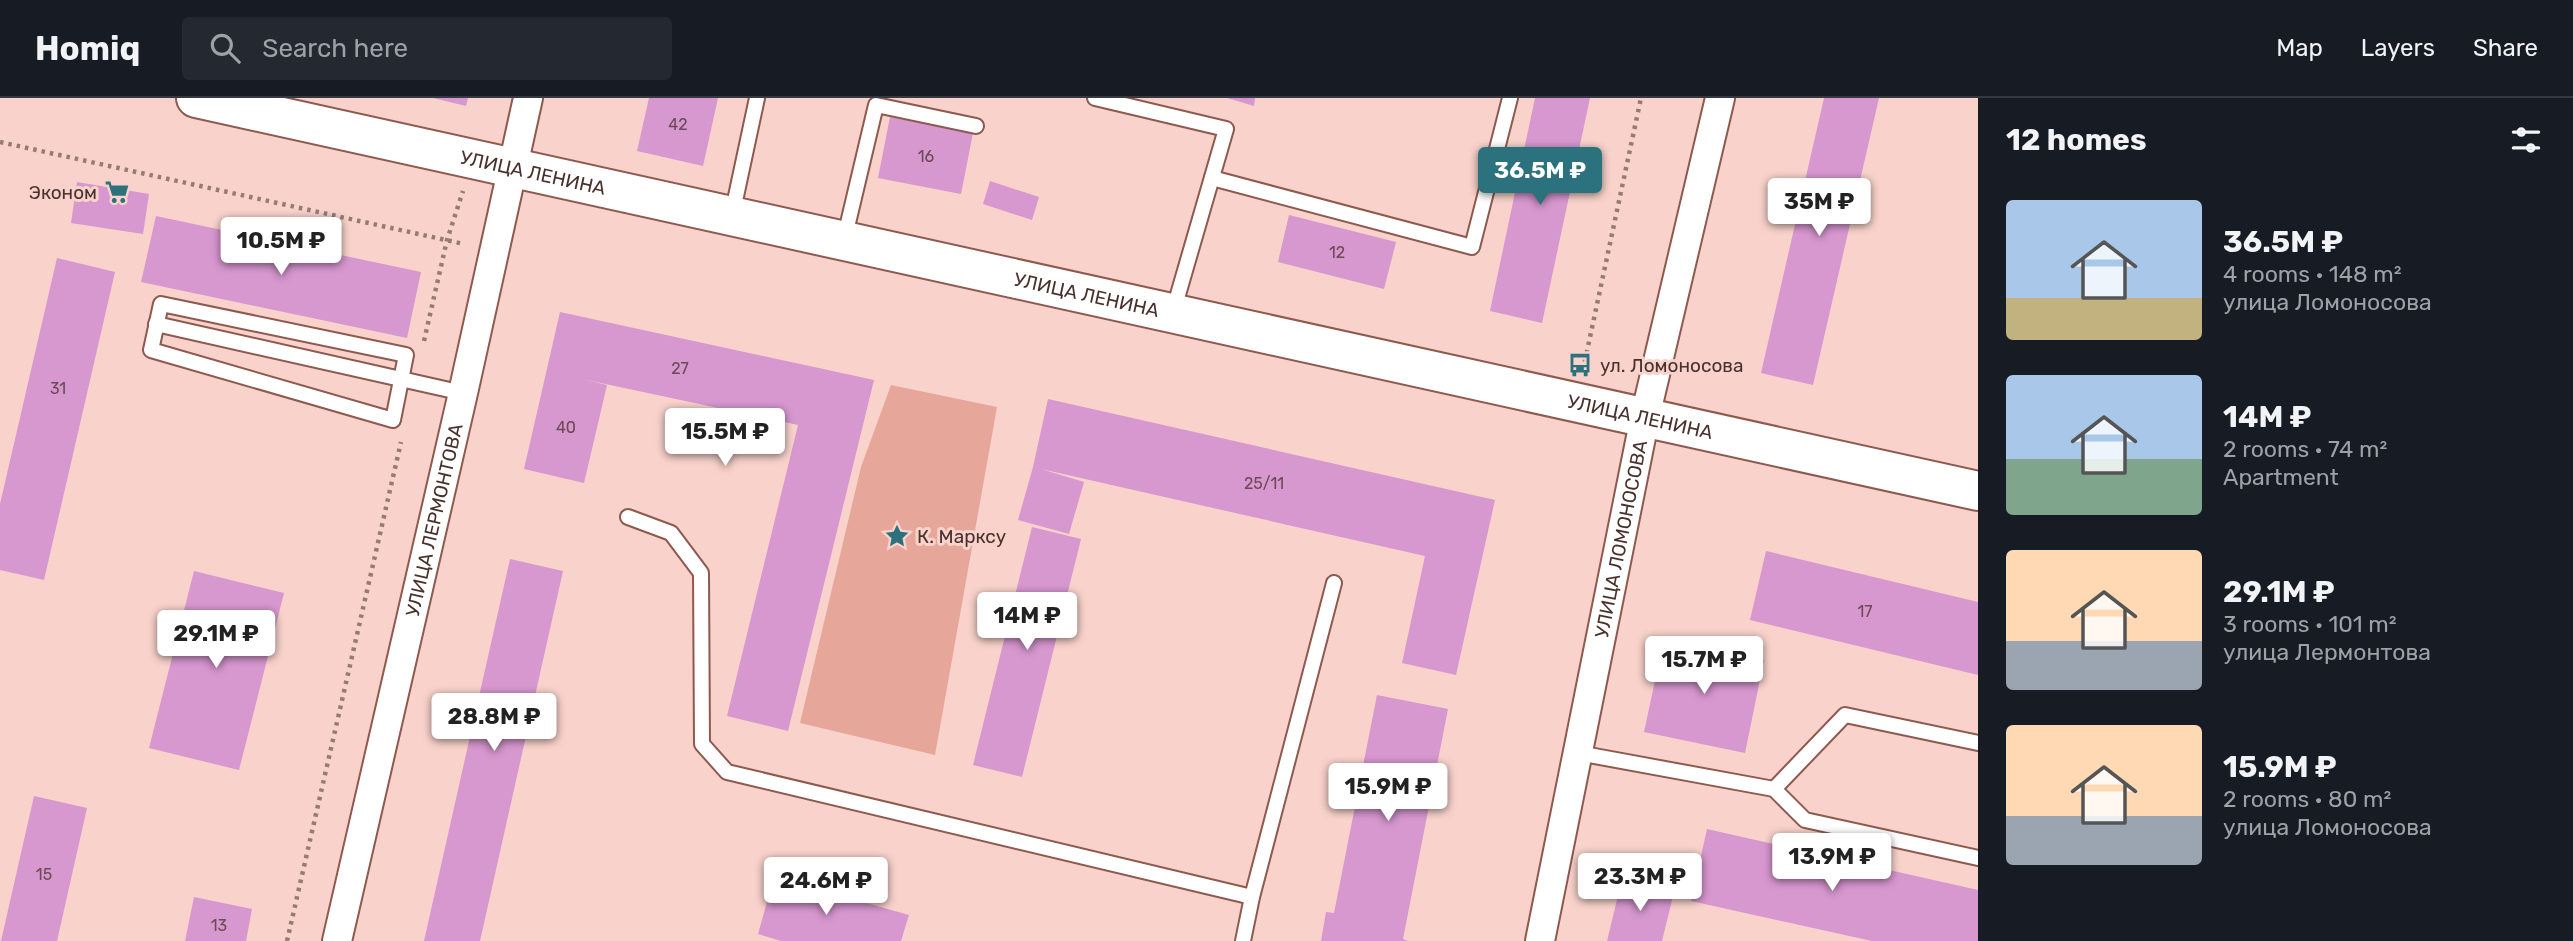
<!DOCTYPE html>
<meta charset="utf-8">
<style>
body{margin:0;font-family:Rubik,sans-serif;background:#242831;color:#f1f3f6;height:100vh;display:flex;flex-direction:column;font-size:26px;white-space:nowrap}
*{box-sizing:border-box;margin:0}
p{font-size:23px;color:#9ea1a6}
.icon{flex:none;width:38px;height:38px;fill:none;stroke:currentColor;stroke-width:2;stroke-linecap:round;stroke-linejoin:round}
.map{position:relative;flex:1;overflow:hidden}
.side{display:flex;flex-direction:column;background:#171b24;width:595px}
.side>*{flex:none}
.price{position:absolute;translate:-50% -60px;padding:0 16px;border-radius:7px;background:#fff;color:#222;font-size:23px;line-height:46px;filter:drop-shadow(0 2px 4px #0008)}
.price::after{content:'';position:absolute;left:50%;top:42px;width:21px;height:16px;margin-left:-10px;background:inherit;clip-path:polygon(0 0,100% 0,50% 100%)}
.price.selected{background:#2b727e;color:#fff}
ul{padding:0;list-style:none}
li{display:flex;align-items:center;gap:21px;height:175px;padding:0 28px}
li span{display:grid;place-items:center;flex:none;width:196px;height:140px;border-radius:7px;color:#555}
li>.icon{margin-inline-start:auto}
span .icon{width:84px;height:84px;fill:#fffc;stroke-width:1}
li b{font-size:30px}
h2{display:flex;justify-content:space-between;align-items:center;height:84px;padding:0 28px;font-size:30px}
header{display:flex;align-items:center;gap:42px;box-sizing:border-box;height:98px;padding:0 35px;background:#171b24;border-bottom:2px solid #363941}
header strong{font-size:33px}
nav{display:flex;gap:38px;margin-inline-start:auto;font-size:24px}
.search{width:490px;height:63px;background:#242831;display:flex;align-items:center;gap:18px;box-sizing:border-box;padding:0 24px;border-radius:7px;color:#9ea1a6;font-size:26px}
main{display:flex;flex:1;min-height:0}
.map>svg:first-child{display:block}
</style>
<header>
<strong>Homiq</strong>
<div class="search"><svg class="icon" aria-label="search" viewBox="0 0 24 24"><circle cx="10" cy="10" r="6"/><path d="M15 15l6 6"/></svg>Search here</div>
<nav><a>Map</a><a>Layers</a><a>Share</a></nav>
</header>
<main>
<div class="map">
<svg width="1978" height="843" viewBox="0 0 1978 843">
<rect width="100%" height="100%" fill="#f8d2cb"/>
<polygon fill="#e7a69a" points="891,287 997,309 935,657 800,625 861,369"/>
<g fill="#d797cf">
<polygon points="433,0 468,0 466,8"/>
<polygon points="649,0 718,0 703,68 637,53"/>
<polygon points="1227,0 1255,0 1254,8"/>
<polygon points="1535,0 1590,0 1542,225 1490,213"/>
<polygon points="1824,0 1879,0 1813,287 1761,275"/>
<polygon points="890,19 973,35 961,96 878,80"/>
<polygon points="990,83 1039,99 1032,122 983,106"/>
<polygon points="77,84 149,96 143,136 71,125"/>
<polygon points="1289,117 1396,144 1384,191 1278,164"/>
<polygon points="156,118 421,174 407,240 141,184"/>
<polygon points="57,160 115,174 44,482 0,472 0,406"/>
<polygon points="560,214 874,282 788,633 727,618 798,327 582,281 607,287 584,385 524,371"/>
<polygon points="1048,301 1495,402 1456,577 1402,565 1425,458 1041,371 1084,384 1069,436 1018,422 1033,369"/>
<polygon points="1032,429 1081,441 1022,679 973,667"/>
<polygon points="1766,453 1978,504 1978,577 1750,522"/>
<polygon points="510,461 563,473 480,843 424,843"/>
<polygon points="194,473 284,495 239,672 149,650"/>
<polygon points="1664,541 1764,562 1745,655 1644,634"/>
<polygon points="1377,597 1448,611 1403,841 1408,843 1321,843 1326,814 1334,815"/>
<polygon points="34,698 87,710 57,843 1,843"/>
<polygon points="1707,731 1978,792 1978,843 1872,843 1691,803"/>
<polygon points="774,779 909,817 901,843 781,843 758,836"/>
<polygon points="1622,781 1674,794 1662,843 1607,843"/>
<polygon points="194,799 252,811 246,843 185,843"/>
</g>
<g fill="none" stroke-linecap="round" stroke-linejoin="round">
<g stroke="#8e594f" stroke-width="18">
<g id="lane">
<polyline points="1095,0 1226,31 1173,214"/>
<polyline points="1212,80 1472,149 1510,0"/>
<polyline points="732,117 757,0"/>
<polyline points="844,142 876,7 976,28"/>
<polygon points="161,206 406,257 393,322 151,252"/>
<polyline points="156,226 463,295"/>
<polyline points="628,419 671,435 701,475 702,646 727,674 1252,799"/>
<polyline points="1578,655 1774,691 1845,617 1978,645"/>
<polyline points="1774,691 1805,722 1978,760"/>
<polyline points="1243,843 1252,799 1334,485"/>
</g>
</g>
<g stroke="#8e594f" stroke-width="32">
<g id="street">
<path id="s1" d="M337,843L463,295L528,0"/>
<path id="s2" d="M1540,843L1645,319L1720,0"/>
</g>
</g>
<g stroke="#8e594f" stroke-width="42">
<g id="secondary">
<path id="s3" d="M196,0L1978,393"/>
</g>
</g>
<g stroke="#987a74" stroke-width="4.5" stroke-dasharray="3.5 5" stroke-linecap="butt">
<polyline points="0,44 464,146"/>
<polyline points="424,243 447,142 463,93"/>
<polyline points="1583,272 1641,0"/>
<polyline points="287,843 401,344"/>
</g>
<use href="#lane" stroke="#fff" stroke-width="14"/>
<use href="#street" stroke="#fff" stroke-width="28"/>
<use href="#secondary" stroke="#fff" stroke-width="38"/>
</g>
<defs>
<g id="supermarket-bare" transform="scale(1.89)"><path d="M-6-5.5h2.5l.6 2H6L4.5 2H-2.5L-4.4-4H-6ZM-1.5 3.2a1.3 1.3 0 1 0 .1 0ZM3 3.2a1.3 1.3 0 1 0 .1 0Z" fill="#2b727e" stroke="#f8d2cb" stroke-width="2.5" paint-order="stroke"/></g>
<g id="bus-bare" transform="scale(1.89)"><path d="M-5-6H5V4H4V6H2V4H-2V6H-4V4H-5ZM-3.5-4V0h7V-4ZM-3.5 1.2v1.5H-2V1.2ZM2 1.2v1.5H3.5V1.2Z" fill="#2b727e" stroke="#f8d2cb" stroke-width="2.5" paint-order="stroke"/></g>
<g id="sight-bare" transform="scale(1.89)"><path d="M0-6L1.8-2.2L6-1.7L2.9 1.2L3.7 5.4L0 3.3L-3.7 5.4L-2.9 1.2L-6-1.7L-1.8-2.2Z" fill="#2b727e" stroke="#f8d2cb" stroke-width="2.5" paint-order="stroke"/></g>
</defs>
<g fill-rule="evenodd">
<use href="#supermarket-bare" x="117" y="94"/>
<use href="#bus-bare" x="1580" y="267"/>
<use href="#sight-bare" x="897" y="438"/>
</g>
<g text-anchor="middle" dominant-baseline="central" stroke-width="6" stroke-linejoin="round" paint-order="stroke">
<g font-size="16" fill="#6c4a56">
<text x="678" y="26">42</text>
<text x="926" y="58">16</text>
<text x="1337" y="154">12</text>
<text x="680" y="270">27</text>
<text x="58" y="290">31</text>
<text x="566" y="329">40</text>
<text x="1264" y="385">25/11</text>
<text x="1865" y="513">17</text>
<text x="44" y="776">15</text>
<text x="219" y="827">13</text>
</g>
<g font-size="19" fill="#49312d" stroke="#f8d2cb">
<text stroke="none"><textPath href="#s3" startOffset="345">УЛИЦА ЛЕНИНА</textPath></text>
<text stroke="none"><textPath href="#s3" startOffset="912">УЛИЦА ЛЕНИНА</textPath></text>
<text stroke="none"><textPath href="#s3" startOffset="1479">УЛИЦА ЛЕНИНА</textPath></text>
<text stroke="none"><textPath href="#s1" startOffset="432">УЛИЦА ЛЕРМОНТОВА</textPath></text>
<text stroke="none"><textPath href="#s2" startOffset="410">УЛИЦА ЛОМОНОСОВА</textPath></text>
</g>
<g font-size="19" fill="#49312d" stroke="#f8d2cb" text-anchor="start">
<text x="97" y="94" text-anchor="end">Эконом</text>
<text x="1600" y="267">ул. Ломоносова</text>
<text x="917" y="438">К. Марксу</text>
</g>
</g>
</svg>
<b class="price selected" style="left:1540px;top:109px">36.5M ₽</b>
<b class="price" style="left:1819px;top:140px">35M ₽</b>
<b class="price" style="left:281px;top:179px">10.5M ₽</b>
<b class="price" style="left:725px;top:370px">15.5M ₽</b>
<b class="price" style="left:1027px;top:554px">14M ₽</b>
<b class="price" style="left:216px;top:572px">29.1M ₽</b>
<b class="price" style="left:1704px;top:598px">15.7M ₽</b>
<b class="price" style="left:494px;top:655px">28.8M ₽</b>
<b class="price" style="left:1388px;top:725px">15.9M ₽</b>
<b class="price" style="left:1832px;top:795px">13.9M ₽</b>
<b class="price" style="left:1640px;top:815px">23.3M ₽</b>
<b class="price" style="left:826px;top:819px">24.6M ₽</b>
</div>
<section class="side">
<h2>12 homes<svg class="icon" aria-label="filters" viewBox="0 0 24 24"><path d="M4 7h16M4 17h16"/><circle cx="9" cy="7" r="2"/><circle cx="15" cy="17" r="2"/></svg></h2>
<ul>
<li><span style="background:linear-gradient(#a9c7e8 70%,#c2b280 0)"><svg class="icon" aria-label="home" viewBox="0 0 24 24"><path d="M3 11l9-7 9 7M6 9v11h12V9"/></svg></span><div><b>36.5M ₽</b><p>4 rooms · 148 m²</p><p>улица Ломоносова</p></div></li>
<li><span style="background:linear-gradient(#a9c7e8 60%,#7fa58c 0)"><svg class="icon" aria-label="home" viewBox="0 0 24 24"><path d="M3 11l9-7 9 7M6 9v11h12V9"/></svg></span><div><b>14M ₽</b><p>2 rooms · 74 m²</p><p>Apartment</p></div></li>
<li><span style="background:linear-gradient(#ffd9b3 65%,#9aa5b1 0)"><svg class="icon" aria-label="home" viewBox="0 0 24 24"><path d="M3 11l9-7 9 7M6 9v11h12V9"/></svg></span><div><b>29.1M ₽</b><p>3 rooms · 101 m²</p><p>улица Лермонтова</p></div></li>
<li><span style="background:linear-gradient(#ffd9b3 65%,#9aa5b1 0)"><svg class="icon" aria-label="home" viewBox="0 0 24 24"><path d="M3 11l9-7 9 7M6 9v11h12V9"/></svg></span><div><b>15.9M ₽</b><p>2 rooms · 80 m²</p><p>улица Ломоносова</p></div></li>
</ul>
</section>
</main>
